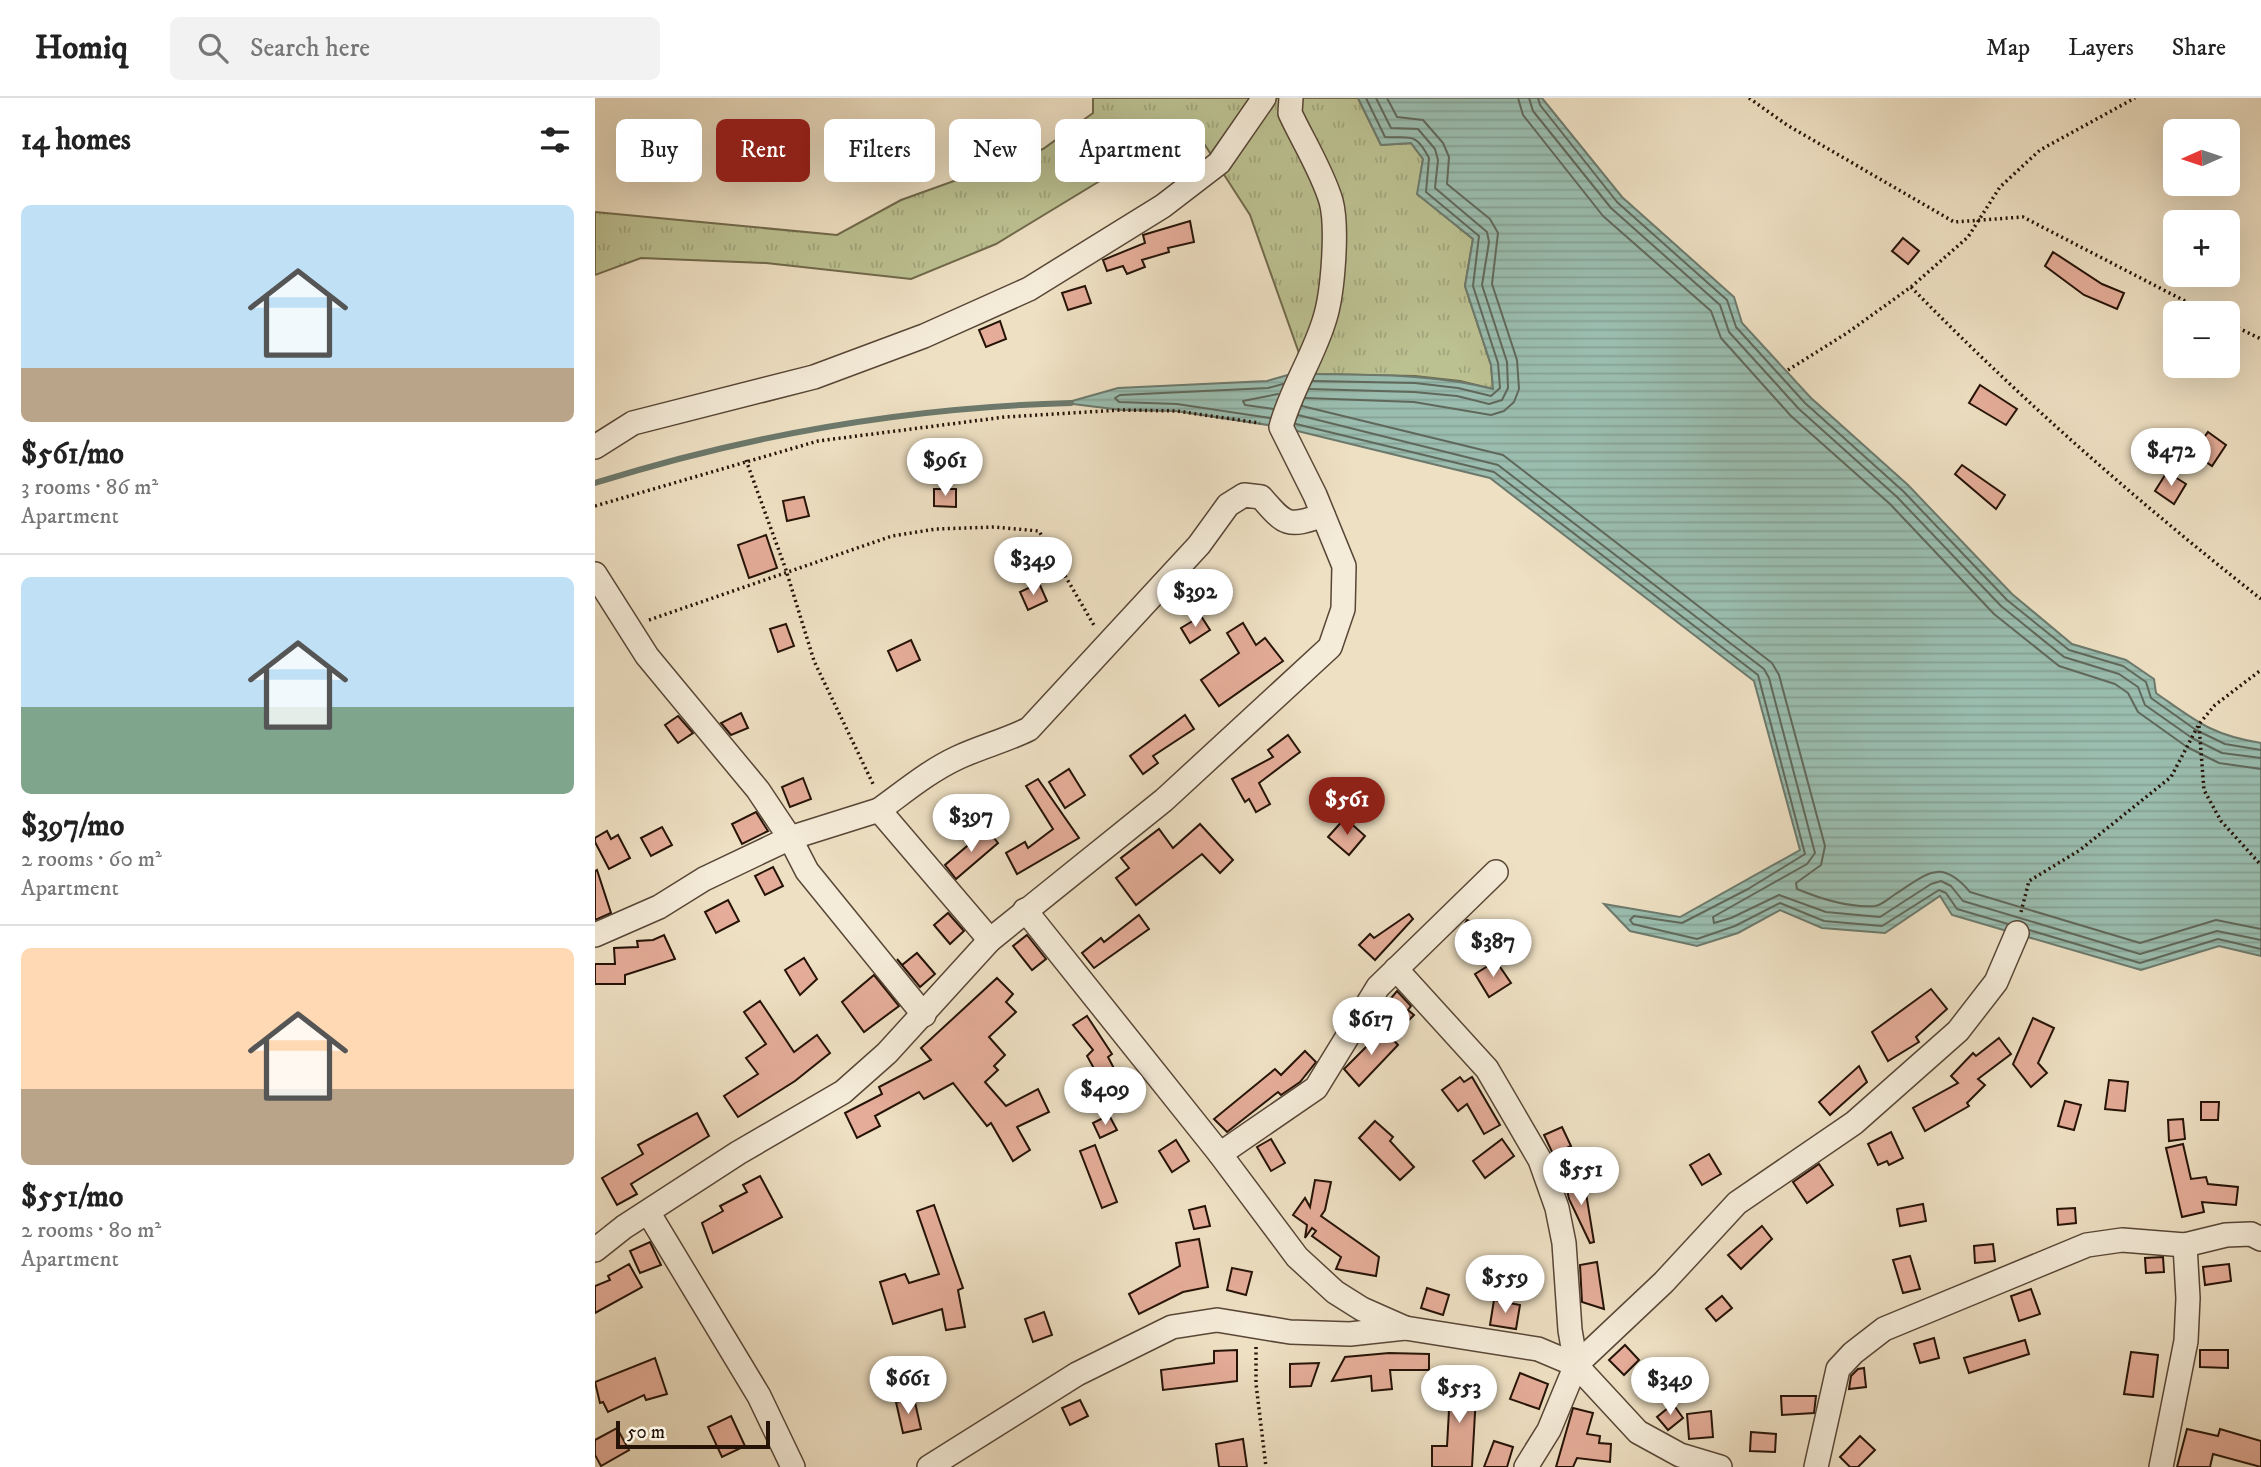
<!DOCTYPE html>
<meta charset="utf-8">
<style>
body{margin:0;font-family:"IM FELL DW Pica",serif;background:#f2f2f2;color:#222;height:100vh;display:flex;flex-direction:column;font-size:26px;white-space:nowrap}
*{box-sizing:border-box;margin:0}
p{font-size:23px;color:#767676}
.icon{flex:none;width:38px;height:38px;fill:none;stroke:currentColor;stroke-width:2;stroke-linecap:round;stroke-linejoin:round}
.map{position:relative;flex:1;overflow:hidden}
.drawer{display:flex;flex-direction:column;background:#fff;width:595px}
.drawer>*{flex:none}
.hud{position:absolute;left:21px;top:21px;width:665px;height:63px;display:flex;gap:14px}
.needle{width:46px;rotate:267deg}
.fabs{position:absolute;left:1568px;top:21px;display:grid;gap:14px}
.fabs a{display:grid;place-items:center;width:77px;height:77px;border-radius:10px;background:#fff;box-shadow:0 7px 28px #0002;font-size:35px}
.scale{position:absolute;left:21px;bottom:18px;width:154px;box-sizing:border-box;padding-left:7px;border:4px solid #261307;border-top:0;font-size:19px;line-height:24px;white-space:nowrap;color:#261307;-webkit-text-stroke:5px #f4ebd8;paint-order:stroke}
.price{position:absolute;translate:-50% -60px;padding:0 16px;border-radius:24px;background:#fff;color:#222;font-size:23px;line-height:46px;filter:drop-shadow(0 2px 4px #0008)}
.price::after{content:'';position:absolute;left:50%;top:42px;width:21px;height:16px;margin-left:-10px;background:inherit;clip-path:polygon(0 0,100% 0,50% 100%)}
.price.on{background:#8f2418;color:#fff}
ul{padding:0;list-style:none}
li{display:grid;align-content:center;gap:14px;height:371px;padding:0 21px}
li+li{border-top:2px solid #e0e0e0}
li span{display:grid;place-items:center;height:217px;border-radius:10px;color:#555}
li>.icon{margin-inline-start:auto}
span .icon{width:126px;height:126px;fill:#fffc;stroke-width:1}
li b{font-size:30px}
h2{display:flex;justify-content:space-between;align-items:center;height:84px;padding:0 21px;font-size:30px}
.tag{padding:0 24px;border-radius:10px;background:#fff;box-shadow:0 7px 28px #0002;font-size:24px;line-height:63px}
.tag.on{background:#8f2418;color:#fff}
header{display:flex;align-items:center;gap:42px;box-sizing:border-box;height:98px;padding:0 35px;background:#fff;border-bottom:2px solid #e0e0e0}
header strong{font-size:33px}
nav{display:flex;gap:38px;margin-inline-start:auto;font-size:24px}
.search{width:490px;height:63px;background:#f2f2f2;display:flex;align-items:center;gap:18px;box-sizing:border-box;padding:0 24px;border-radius:10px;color:#767676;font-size:26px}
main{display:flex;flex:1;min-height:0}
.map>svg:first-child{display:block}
</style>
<header>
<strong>Homiq</strong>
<div class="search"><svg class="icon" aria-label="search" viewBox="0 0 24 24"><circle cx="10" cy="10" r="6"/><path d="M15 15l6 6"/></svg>Search here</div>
<nav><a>Map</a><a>Layers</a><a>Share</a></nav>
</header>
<main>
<section class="drawer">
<h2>14 homes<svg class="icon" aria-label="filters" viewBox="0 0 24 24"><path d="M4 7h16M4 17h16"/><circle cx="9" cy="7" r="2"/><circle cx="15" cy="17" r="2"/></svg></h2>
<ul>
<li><span style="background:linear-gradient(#bfe0f5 75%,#b9a48a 0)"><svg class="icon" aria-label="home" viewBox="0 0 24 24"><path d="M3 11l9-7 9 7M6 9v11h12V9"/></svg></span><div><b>$561/mo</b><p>3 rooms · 86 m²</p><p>Apartment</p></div></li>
<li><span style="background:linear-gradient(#bfe0f5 60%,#7fa58c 0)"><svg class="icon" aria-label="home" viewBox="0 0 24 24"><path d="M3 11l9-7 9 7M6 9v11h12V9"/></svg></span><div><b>$397/mo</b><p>2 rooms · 60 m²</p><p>Apartment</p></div></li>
<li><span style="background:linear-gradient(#ffd9b3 65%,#b9a48a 0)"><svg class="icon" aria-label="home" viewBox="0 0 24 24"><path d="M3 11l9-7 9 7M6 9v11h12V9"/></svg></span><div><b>$551/mo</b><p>2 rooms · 80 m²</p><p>Apartment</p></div></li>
</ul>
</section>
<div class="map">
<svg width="1666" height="1369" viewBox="0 0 1666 1369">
<defs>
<pattern id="grass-tufts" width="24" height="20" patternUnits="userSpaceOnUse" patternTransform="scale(1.75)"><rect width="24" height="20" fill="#bcc192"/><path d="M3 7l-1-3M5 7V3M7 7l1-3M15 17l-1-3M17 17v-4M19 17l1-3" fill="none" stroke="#a1a57c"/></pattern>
<pattern id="water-rules" width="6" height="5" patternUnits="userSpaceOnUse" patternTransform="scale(1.75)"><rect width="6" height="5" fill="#9abdaf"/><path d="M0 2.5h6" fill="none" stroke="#85a295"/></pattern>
</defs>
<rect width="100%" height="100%" fill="#eee0c3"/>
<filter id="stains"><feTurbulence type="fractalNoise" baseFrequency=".00286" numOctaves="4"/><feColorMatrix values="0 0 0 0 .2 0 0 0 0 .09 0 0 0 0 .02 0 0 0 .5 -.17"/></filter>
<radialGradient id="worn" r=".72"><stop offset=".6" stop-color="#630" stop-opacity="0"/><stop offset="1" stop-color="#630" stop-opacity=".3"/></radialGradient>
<polygon fill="url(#grass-tufts)" stroke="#716a4c" stroke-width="2" points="498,0 763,0 786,47 816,45 828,61 823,96 878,141 870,188 896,267 898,291 865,283 820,278 721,276 710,272 655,117 597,27 401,146 316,181 171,165 46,160 0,177 0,114 242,137 306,102 448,51 498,15"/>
<path fill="url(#water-rules)" stroke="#6c796c" stroke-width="2" d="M763,0H947L1027,99L1139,199L1147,225L1216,300L1313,387L1417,496L1477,546L1531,562L1559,581L1561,595C1601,623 1616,637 1666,645V858L1624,848L1546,872L1357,817L1345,798L1290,835L1227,830L1185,812L1143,835L1102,848L1035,833L1009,806L1085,819L1205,752L1159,583L895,380L686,329L581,313L526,312L470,305L523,290L672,283L710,272L721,276C781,277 840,276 898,291L896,267L870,188L878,141L822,96L828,61L816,45L786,47Z"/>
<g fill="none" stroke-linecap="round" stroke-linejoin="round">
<g stroke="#60685b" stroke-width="2">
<polyline points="923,0 928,17 1008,118 1116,213 1126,240 1196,318 1295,406 1399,516 1464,568 1520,586 1533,595 1543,614 1592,649 1624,665 1666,671"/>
<polyline points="934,0 938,13 1016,110 1125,207 1134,234 1204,311 1302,399 1406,508 1469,559 1524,576 1543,589 1550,607 1597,640 1627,655 1666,660"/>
<polyline points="943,0 945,7 1022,104 1132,202 1141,229 1210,305 1308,393 1412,502 1474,552 1528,568 1551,584 1556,600 1601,632 1630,646 1666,652"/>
<path d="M718,283L820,285L863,290L896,298L905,290L903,265L878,188L884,138L831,94L834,60C820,33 816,41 790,39L771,0"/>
<polyline points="715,291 819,294 862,298 894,306 907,302 913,290 912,264 887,187 894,144 892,134 840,90 843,62 840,51 823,31 796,30 781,0"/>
<polyline points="710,300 819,304 896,317 909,313 919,304 924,291 922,262 897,186 903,135 895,121 852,86 854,59 848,45 828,22 802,19 792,0"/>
<path d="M707,308L908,357L1177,565L1184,577L1230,748L1226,767L1201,785L1202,791C1226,801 1253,810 1280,808C1287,807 1293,801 1299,797C1332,776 1345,759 1375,794L1545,845L1621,822L1666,831"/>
<polyline points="678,311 650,307 648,303 683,296"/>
<polyline points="703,317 903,367 1169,571 1174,580 1220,755 1212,766 1118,819 1119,825 1136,820 1184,797 1231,814 1285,819 1336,786 1346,783 1356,788 1368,803 1545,856 1622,833 1666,842"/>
<polyline points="675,320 582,306 524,304 520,300 525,297 673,290 688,286"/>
<polyline points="701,326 899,374 1163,577 1210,756 1153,791 1087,825 1039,818 1035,822 1038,826 1102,841 1140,828 1185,805 1229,823 1287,828 1344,792 1351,795 1362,811 1413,826"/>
<polyline points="1434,832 1545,865 1623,841 1666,851"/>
</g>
<path stroke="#6c796c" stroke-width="6" d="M0,385C153,337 315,309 476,305"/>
</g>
<g fill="#e5ad99" stroke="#261307" stroke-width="2">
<polygon points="595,123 599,144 573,150 574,154 547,162 550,169 532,176 528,168 512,173 508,162 550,145 548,137"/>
<polygon points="1308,140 1324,153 1313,166 1297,153"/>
<polygon points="1458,154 1507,186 1529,195 1522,211 1489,197 1450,168"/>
<polygon points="490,188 496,205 473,212 467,195"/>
<polygon points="405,223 411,241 391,249 384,232"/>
<polygon points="1385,287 1422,311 1411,327 1374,305"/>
<polygon points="1613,334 1631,347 1617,368 1598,355"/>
<polygon points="1367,367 1410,397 1401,411 1360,376"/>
<polygon points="1572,374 1591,386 1579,406 1560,393"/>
<polygon points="339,391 361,391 361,409 339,408"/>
<polygon points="209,399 214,418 192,423 188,403"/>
<polygon points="171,437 182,470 154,480 143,447"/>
<polygon points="444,485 452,503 433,512 425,494"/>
<polygon points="606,518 615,532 595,545 586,530"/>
<polygon points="648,525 661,547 670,540 688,563 624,608 606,582 644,555 632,535"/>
<polygon points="191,526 199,548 183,554 175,531"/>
<polygon points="316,542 325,562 302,573 293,553"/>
<polygon points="146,615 153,630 136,637 126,625"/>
<polygon points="590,617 599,631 558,658 563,665 548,676 535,658"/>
<polygon points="83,618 98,635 83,645 70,627"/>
<polygon points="693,637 705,654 664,685 675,706 661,714 654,701 650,704 637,681 678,659 673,652"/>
<polygon points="474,671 490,697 470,710 454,684"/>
<polygon points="208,680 216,701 195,709 187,689"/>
<polygon points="443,681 484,740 422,776 411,755 430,744 433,750 458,731 431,688"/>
<polygon points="161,714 173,733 147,746 137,726"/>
<polygon points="750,720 770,738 754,757 733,739"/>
<polygon points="605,726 638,762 625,775 607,756 541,807 521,780 534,770 526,760 564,731 578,750"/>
<polygon points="67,729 77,747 56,758 46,740"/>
<polygon points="392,731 403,745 361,781 350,767"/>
<polygon points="12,733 16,741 23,737 35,760 14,771 0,744 0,740"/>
<polygon points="178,769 188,788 170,797 160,778"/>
<polygon points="2,772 16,815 0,822 0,773"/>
<polygon points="133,802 144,823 121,835 110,814"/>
<polygon points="353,815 369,833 355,846 339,827"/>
<polygon points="814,816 818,821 780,862 764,847 775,836 779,840"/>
<polygon points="544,817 554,831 499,870 487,855 506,840 509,844"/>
<polygon points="872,822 891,830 883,850 861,841"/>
<polygon points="69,837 80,861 30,877 30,886 0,886 0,866 20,866 19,850 43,849 42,843 58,842"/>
<polygon points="432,837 451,861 437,872 418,848"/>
<polygon points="322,855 340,876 325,889 302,861 307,867"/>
<polygon points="209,860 222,881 205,897 190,872"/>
<polygon points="901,863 916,885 894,899 880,876"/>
<polygon points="279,877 304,908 269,934 247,904"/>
<polygon points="402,880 418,896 411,904 421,914 394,939 410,957 399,968 403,972 390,984 411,1008 443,991 454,1014 422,1029 435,1052 418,1063 396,1025 392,1028 358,985 329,1001 324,994 280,1018 285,1028 262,1040 250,1015 287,996 284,989 336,962 326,950"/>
<polygon points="1336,891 1352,911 1321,939 1324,944 1293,963 1277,934"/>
<polygon points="802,893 816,908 813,912 819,917 799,937 784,921 796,910 791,906"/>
<polygon points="165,903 199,954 222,937 235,955 200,983 143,1019 129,998 163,976 151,960 171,946 149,914"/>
<polygon points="492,918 517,956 513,959 525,982 538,974 549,993 514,1012 505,996 511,992 492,958 498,952 478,927"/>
<polygon points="1438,920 1459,930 1443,965 1452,975 1436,989 1418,966"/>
<polygon points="789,931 803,947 764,988 749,971"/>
<polygon points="1404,940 1416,956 1383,981 1390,987 1372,1005 1374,1008 1330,1033 1318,1010 1363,985 1356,978 1378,955 1381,958"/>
<polygon points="710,953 721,964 705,984 686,997 683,994 632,1034 619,1021 680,971 686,977"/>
<polygon points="1264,968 1272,984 1235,1017 1224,1004"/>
<polygon points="865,979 869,984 877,979 905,1027 889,1036 872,1006 863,1013 847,992"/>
<polygon points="1514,982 1533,984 1530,1013 1510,1011"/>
<polygon points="1470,1003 1486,1007 1479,1032 1463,1028"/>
<polygon points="1606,1004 1624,1004 1623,1022 1606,1022"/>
<polygon points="102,1015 114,1038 36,1086 42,1096 22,1107 7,1080 48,1056 43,1047"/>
<polygon points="514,1017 522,1032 505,1040 498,1025"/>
<polygon points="1588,1021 1590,1041 1574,1043 1573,1022"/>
<polygon points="780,1023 798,1039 795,1043 819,1069 805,1082 764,1040"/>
<polygon points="967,1029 976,1048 958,1056 949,1037"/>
<polygon points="1296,1034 1308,1060 1294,1067 1292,1063 1283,1067 1273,1046"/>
<polygon points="676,1041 690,1065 676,1073 662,1049"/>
<polygon points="907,1041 919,1058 890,1080 878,1063"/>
<polygon points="581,1042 594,1063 577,1074 564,1053"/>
<polygon points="1588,1046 1596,1081 1611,1079 1613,1086 1643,1089 1641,1107 1607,1104 1609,1114 1587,1119 1571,1050"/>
<polygon points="500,1047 522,1104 507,1110 485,1053"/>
<polygon points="1114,1056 1126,1076 1107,1087 1095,1067"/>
<polygon points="1224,1066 1238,1087 1212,1105 1198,1084"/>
<polygon points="165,1078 187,1119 118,1155 107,1125 128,1113 125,1108 152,1094 148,1087"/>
<polygon points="720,1082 736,1084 730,1112 726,1118 784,1159 781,1178 741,1171 746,1159 717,1138 721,1133 717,1130 710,1140 712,1127 698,1117 710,1100 715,1109"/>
<polygon points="989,1083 999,1144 995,1145 974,1101 971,1087"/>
<polygon points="1328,1106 1331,1123 1305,1128 1302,1111"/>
<polygon points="339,1107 368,1190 363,1192 370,1229 351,1232 347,1211 298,1226 285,1184 310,1176 314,1185 344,1176 322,1113"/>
<polygon points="610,1108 615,1128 599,1131 594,1112"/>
<polygon points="1480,1110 1481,1125 1463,1127 1462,1111"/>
<polygon points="1167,1128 1177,1141 1146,1171 1133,1157"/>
<polygon points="604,1141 613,1189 588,1194 544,1216 534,1196 585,1168 581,1145"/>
<polygon points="55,1144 66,1167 45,1175 35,1153"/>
<polygon points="1398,1146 1400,1163 1380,1165 1379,1148"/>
<polygon points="1315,1158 1325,1191 1308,1195 1298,1162"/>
<polygon points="1568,1159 1569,1174 1551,1175 1550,1160"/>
<polygon points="1002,1164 1009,1211 987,1204 985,1167"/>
<polygon points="34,1166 47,1189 0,1215 0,1188 15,1182 13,1178"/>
<polygon points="1634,1166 1636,1183 1610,1187 1608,1169"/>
<polygon points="637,1170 657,1174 651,1197 632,1192"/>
<polygon points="832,1190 854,1197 848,1217 826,1210"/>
<polygon points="1436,1191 1445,1216 1424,1223 1416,1198"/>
<polygon points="1127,1198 1137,1210 1121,1223 1111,1211"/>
<polygon points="899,1202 925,1207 921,1231 895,1227"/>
<polygon points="449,1214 457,1237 438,1244 430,1221"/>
<polygon points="1339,1240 1344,1260 1325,1265 1319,1246"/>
<polygon points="1430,1242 1434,1256 1374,1275 1369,1260"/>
<polygon points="1030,1247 1044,1262 1029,1277 1014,1262"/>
<polygon points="642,1252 642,1283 568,1292 566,1272 619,1265 619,1253"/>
<polygon points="1605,1252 1633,1252 1633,1270 1605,1269"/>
<polygon points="1536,1254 1563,1257 1558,1299 1529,1296"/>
<polygon points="794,1255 834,1256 834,1272 795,1272 797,1291 777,1293 776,1278 737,1283 750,1259"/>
<polygon points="60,1260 72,1296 51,1302 49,1297 13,1314 8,1304 5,1305 0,1284"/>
<polygon points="724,1265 716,1288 695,1289 695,1266"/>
<polygon points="1269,1270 1271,1289 1254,1291 1256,1278 1263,1271"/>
<polygon points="925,1275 953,1286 944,1311 915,1301"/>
<polygon points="856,1277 882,1279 877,1369 837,1369 837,1348 852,1348"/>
<polygon points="1186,1298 1221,1298 1219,1315 1187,1317"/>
<polygon points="319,1300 326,1331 308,1335 301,1304"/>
<polygon points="485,1302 493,1318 475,1327 467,1310"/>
<polygon points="1078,1306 1088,1320 1073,1332 1062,1319"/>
<polygon points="978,1310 998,1315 992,1336 1005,1338 1004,1345 1016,1346 1015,1364 982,1360 978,1369 961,1369"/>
<polygon points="1116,1313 1118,1339 1094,1341 1092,1316"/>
<polygon points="136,1318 150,1348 127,1359 113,1329"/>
<polygon points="22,1330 34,1352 6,1368 0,1357 0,1342"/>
<polygon points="1592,1331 1623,1338 1625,1331 1666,1343 1666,1369 1618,1356 1615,1369 1582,1369"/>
<polygon points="1156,1334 1181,1336 1180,1354 1155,1353"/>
<polygon points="1265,1338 1280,1352 1263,1369 1255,1369 1245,1359"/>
<polygon points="648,1341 652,1369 624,1369 621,1346"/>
<polygon points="899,1343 918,1349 912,1369 889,1369"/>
</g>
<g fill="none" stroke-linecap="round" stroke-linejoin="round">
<g stroke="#584636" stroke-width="26">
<g id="minor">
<polyline points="0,349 38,325 219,279 329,238 434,191 568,108 624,65 669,0"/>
<polyline points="0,476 52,558 163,692 195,740 212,773 329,917"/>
<path d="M284,712C309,694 334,673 362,660C385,649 410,643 434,631L604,447L633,407L649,397L666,399C690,427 693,430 728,417"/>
<polyline points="0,837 64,809 109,781 195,740 284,712 395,842"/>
<polyline points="801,871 892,971 945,1062 962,1110 969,1145 975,1232 981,1267"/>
<polyline points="625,1056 721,990 783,889 901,774"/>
<polyline points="53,1114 164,1298 198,1369"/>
<path d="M0,1152L29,1129L143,1055L248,994L292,955L395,842L569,702L735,549L748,511L749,468L720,397L686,329C696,291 719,258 730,220C738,194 743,129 736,103C727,73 708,43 695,15L696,0"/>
<polyline points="810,1230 943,1251 981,1267 1043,1334 1085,1357 1125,1369"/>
<polyline points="334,1369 482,1276 577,1229 622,1222 695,1234 755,1236 810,1230 767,1211 740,1194 702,1159 625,1056 430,812"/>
<polyline points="931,1369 954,1332 981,1267 1069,1184 1142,1105 1259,1025 1363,933 1401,884 1422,835"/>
<polyline points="1221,1369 1243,1271 1258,1255 1289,1231 1492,1147 1527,1142 1590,1147 1631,1137 1656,1136 1666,1141"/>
<polyline points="1566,1369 1591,1243 1593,1200 1590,1147"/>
</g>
</g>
<g stroke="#261307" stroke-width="3.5" stroke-dasharray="2 3.5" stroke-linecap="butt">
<polyline points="1154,0 1192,27 1359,124 1428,119 1613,215"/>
<path d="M1316,189C1425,301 1543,404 1666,501"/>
<polyline points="1633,225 1666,241"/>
<polyline points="1193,272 1252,235 1316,189 1373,139 1405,89 1445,52 1540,0"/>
<polyline points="151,362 191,472 219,563 279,688"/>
<polyline points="0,408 223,343 410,319 526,312 581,313 665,325"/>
<polyline points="54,522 297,438 341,431 400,429 444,433 500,529"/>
<polyline points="1604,628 1609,692 1626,723 1666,767"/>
<polyline points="1426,814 1434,783 1485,752 1576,679 1604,626 1620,607 1666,572"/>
<polyline points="661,1249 661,1286 671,1369"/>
</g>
<use href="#minor" stroke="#f4ebd8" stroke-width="23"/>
</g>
<rect width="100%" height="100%" filter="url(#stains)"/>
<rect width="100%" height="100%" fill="url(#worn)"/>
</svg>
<div class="fabs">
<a><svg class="needle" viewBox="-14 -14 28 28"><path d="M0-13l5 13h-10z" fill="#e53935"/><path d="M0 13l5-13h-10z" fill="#767676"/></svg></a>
<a>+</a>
<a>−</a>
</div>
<div class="scale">50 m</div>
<b class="price" style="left:1576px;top:390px">$472</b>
<b class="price" style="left:350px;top:400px">$961</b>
<b class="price" style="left:438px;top:499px">$349</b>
<b class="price" style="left:600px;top:531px">$392</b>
<b class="price on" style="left:752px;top:739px">$561</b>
<b class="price" style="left:376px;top:756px">$397</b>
<b class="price" style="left:898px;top:881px">$387</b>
<b class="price" style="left:776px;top:959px">$617</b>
<b class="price" style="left:510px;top:1029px">$409</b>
<b class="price" style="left:986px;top:1109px">$551</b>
<b class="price" style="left:910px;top:1217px">$559</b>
<b class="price" style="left:313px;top:1318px">$661</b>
<b class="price" style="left:1075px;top:1319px">$349</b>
<b class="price" style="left:864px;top:1327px">$553</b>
<div class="hud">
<a class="tag">Buy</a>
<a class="tag on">Rent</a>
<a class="tag">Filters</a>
<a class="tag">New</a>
<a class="tag">Apartment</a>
</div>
</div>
</main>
